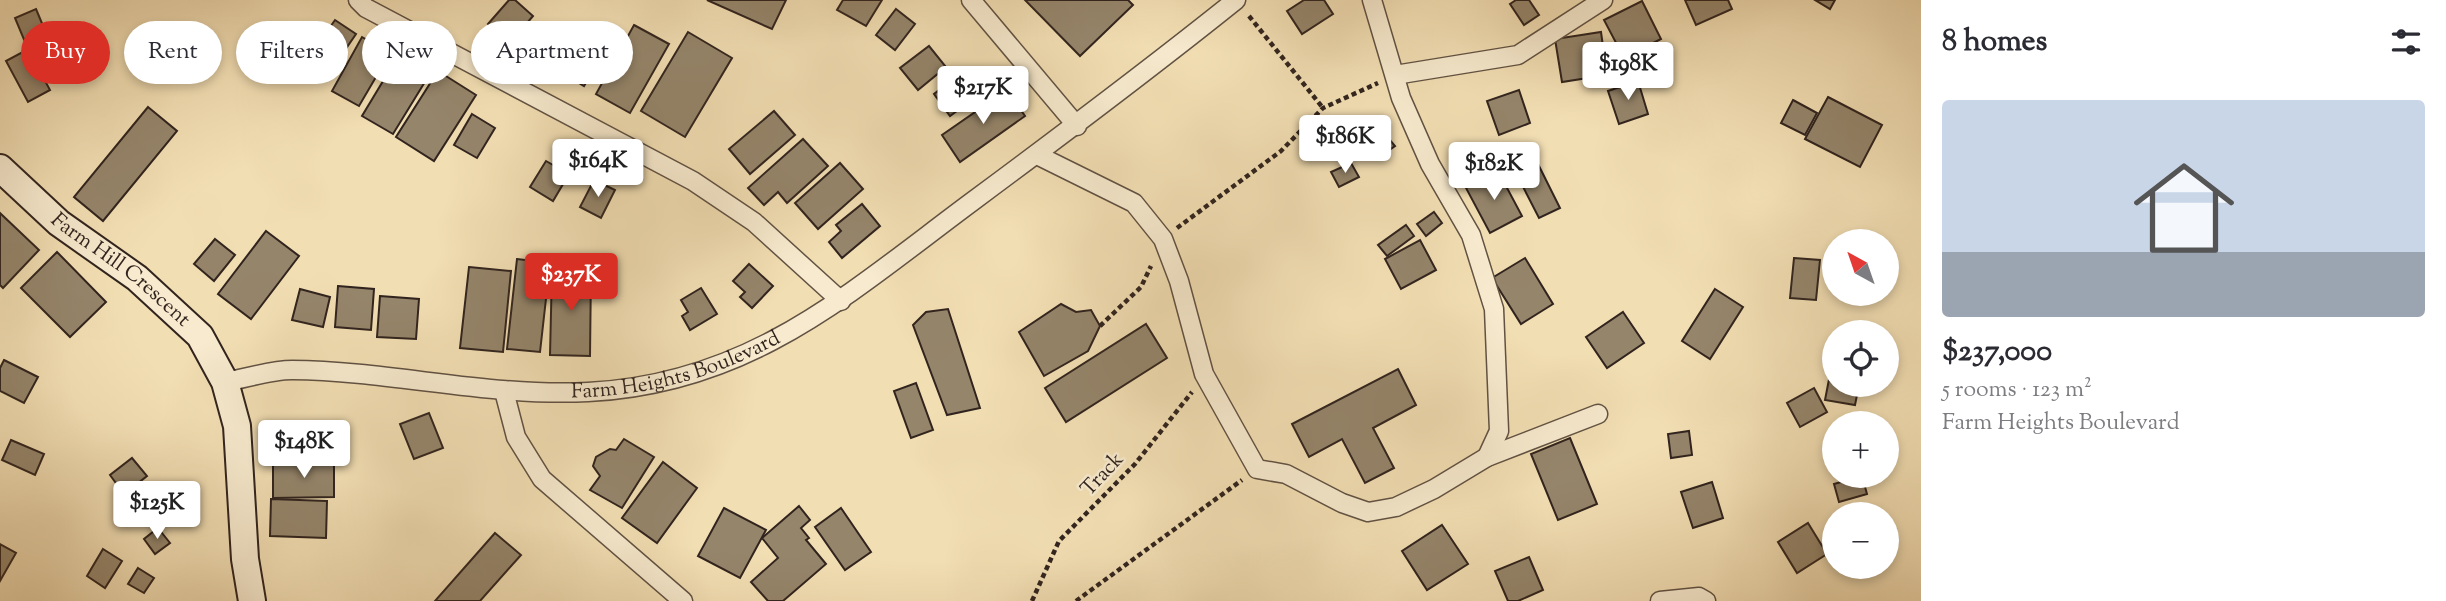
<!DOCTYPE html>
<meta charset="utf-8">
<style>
body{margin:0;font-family:"Sorts Mill Goudy",serif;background:#f2f2f3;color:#2b2b33;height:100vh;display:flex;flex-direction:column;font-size:26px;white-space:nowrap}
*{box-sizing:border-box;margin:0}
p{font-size:23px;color:#7c7c81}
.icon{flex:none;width:38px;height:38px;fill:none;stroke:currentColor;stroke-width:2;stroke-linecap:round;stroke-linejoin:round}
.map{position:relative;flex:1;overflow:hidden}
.panel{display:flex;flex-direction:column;background:#fff;width:525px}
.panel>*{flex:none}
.guide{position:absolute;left:21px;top:21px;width:665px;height:63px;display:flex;gap:14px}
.needle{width:46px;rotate:320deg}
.controls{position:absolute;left:1822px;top:229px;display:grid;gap:14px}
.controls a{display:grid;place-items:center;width:77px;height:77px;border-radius:50%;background:#fff;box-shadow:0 4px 10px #0003;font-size:35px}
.price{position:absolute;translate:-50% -60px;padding:0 16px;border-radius:7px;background:#fff;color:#222;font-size:23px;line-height:46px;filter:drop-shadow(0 2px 4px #0008)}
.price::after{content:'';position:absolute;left:50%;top:42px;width:21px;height:16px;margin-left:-10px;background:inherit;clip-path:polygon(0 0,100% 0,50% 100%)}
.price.selected{background:#d93025;color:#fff}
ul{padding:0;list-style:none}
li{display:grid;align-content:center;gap:14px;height:371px;padding:0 21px}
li+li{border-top:2px solid #e1e1e2}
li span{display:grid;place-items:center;height:217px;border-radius:7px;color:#555}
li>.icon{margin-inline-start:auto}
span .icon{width:126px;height:126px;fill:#fffc;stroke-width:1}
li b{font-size:30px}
h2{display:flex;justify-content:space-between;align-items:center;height:84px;padding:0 21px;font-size:30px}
.pill{padding:0 24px;border-radius:32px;background:#fff;box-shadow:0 4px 10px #0003;font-size:24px;line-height:63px}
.pill.selected{background:#d93025;color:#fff}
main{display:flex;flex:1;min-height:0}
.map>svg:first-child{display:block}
</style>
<main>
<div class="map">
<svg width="1921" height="601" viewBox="0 0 1921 601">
<rect width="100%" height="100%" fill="#f2deb3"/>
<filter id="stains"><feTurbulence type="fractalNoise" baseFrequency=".00286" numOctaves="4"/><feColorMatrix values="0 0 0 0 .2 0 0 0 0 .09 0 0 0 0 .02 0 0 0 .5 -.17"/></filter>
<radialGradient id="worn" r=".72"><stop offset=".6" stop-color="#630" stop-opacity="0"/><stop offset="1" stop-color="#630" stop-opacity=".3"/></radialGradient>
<g fill="#95856b" stroke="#31241e" stroke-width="2">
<polygon points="509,0 515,0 533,16 510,43 488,24"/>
<polygon points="707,0 786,0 772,29"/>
<polygon points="843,0 882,0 866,26 837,10"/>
<polygon points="1025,0 1128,0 1133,5 1080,56"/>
<polygon points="1304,0 1324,0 1333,14 1302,34 1287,11"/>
<polygon points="1516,0 1529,0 1539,15 1524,25 1510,4"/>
<polygon points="1685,0 1728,0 1732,9 1696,25"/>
<polygon points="1815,0 1835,0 1830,9"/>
<polygon points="1642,1 1661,39 1624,58 1604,20"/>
<polygon points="36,9 46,33 25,42 15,18"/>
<polygon points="896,9 915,24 895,50 876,35"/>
<polygon points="335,20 356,34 325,79 304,64"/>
<polygon points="573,24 608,46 584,86 548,64"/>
<polygon points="634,25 669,44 630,113 596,94"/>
<polygon points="283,26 300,47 273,69 257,48"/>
<polygon points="688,32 732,58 685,137 641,111"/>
<polygon points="1601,32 1607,75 1562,82 1555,39"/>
<polygon points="362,37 390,53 359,106 332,91"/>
<polygon points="47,39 56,55 37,66 50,90 28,102 6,61"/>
<polygon points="929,46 946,67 918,90 900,68"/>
<polygon points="400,53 431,72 393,134 362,116"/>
<polygon points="438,71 476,95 434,161 396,137"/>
<polygon points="960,74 977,96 950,116 934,94"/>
<polygon points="1638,81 1648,114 1619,124 1608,91"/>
<polygon points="1007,90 1025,116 960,162 942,135"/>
<polygon points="1519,90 1530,123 1499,135 1487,101"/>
<polygon points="1828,97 1882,125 1860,167 1805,139"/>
<polygon points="1793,100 1817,113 1805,135 1781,123"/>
<polygon points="148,107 177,131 103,221 74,197"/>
<polygon points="774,111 795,135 750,174 729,149"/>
<polygon points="472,114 495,128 477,158 454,145"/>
<polygon points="1384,133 1395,146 1381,156 1371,143"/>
<polygon points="803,139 828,166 787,203 778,192 764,205 748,188"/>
<polygon points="546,161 569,174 553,201 530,187"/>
<polygon points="840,163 863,189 818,229 795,203"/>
<polygon points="1351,163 1359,177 1339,187 1331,172"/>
<polygon points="1538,164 1560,208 1539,218 1517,175"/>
<polygon points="1498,171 1522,216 1490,233 1466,188"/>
<polygon points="594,180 615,190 601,218 580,207"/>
<polygon points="862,204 880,226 842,258 829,242 841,231 836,225"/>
<polygon points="1434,212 1442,223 1426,236 1417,224"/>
<polygon points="0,213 39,250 3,288 0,285"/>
<polygon points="1406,225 1414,236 1387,256 1378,245"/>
<polygon points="266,231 299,256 251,319 218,294"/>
<polygon points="215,239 235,255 214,281 194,264"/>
<polygon points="1420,240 1436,270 1401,289 1385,259"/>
<polygon points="57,252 106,302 70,337 21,288"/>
<polygon points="1525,258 1553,304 1521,324 1492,278"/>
<polygon points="1794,258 1820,260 1816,300 1790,298"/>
<polygon points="517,259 550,263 540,352 507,349"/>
<polygon points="749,264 773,286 752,308 740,297 745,292 733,281"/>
<polygon points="469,267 511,271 503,352 460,348"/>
<polygon points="552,270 591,271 590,356 550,355"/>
<polygon points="338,286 374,289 371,330 335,327"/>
<polygon points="701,288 717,314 690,330 682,316 688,312 681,300"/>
<polygon points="300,289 330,297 323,327 292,320"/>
<polygon points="1715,289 1743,307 1710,359 1682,341"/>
<polygon points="380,296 419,299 416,339 377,337"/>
<polygon points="1061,304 1076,312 1091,310 1100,326 1088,351 1044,376 1019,332"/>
<polygon points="948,309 980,408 947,415 913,325 926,312"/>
<polygon points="1623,312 1644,343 1607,368 1586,337"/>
<polygon points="1146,324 1167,358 1066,422 1045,388"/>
<polygon points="4,360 38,377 24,403 0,391 0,368"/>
<polygon points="1832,364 1834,385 1859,385 1855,405 1825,400"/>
<polygon points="1398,369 1416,405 1373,428 1394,468 1365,483 1342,439 1309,457 1292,424"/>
<polygon points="916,383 933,430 911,438 894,391"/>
<polygon points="1814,388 1827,412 1800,427 1787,403"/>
<polygon points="429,413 443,448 414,459 400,424"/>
<polygon points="298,421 298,428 314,426 316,447 281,450 279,423"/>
<polygon points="1689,431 1692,455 1671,458 1668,434"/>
<polygon points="1570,438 1597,504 1558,520 1531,454"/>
<polygon points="624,439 654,457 622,508 590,490 600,476 593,466 596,457 610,449 616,450"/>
<polygon points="11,440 44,454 35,475 2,460"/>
<polygon points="132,458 147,476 124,494 110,475"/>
<polygon points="663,462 697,488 657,543 622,518"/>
<polygon points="334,463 334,497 273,498 273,464"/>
<polygon points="1862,476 1867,494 1839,502 1834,484"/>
<polygon points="1712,482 1723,518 1693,528 1681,492"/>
<polygon points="271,499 327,501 326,538 270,536"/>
<polygon points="799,506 810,520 801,528 809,538 806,540 826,564 783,601 768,601 751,582 778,558 762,538"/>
<polygon points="724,508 766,530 740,578 698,556"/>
<polygon points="841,508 871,552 845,570 815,527"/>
<polygon points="1808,523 1827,554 1797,573 1778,542"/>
<polygon points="1442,525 1468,564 1427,590 1402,551"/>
<polygon points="158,528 170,543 155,554 144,539"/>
<polygon points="1886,528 1896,529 1893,558 1886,557"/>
<polygon points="495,533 521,555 480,601 435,601"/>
<polygon points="0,544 16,553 0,581"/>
<polygon points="103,549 122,561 105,588 87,576"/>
<polygon points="1529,557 1543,590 1518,601 1508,601 1495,571"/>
<polygon points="138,568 154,578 144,593 128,584"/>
</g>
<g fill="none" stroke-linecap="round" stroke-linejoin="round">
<g stroke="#615243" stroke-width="21">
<g id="street">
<polyline points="358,0 366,8 693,181 754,222 841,301"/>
<polyline points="971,0 1077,126"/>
<polyline points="1372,0 1401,98 1430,164 1471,235 1494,309 1499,431 1487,457"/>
<polyline points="1395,75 1518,55 1603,0"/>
<polyline points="1037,155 1134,203 1163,239 1179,281 1204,374 1257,469 1286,474 1342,503 1368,512 1396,507 1434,489 1487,457 1598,414"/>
<path id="s1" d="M225,382C247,378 271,370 292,370C391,371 489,397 588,392C751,384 849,293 973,201C1062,135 1150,69 1236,0"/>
<polyline points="504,391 516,437 542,479 683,601"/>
<polyline points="1660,601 1699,597 1706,601"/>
</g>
</g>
<g stroke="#31241e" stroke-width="30">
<g id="secondary">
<path id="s2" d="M0,168L59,223L137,278L200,336L225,382L237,426L245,559L252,601"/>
</g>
</g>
<g stroke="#31241e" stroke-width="4.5" stroke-dasharray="5 3.5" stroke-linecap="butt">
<polyline points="1249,16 1323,108"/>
<polyline points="1177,228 1281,151 1323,108 1378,83"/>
<polyline points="1100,326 1141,287 1151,266"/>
<polyline points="1032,601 1059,541 1135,464 1192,392"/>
<polyline points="1076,601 1242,480"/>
</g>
<use href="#street" stroke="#f7eace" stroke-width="18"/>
<use href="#secondary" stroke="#f7eace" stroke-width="26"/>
</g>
<g text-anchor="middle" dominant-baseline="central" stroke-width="5" stroke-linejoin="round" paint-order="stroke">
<g font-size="21" fill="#31241e" stroke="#f7eace">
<text stroke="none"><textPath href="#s2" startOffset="158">Farm Hill Crescent</textPath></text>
<text stroke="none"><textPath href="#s1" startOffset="457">Farm Heights Boulevard</textPath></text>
<text transform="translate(1103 475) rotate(-47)">Track</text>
</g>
</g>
<rect width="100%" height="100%" filter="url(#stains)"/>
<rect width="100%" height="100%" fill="url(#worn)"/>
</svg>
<div class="controls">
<a><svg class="needle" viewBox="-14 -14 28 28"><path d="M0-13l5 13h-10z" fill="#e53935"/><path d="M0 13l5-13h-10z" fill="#7c7c81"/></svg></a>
<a><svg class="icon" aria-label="locate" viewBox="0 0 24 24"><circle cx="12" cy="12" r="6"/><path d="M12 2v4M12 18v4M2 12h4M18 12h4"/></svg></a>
<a>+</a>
<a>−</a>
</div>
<b class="price" style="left:1628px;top:102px">$198K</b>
<b class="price" style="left:983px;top:126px">$217K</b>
<b class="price" style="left:1345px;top:175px">$186K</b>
<b class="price" style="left:598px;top:199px">$164K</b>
<b class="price" style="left:1494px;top:202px">$182K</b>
<b class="price selected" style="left:571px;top:313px">$237K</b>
<b class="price" style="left:304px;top:480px">$148K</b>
<b class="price" style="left:157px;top:541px">$125K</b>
<div class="guide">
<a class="pill selected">Buy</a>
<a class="pill">Rent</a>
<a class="pill">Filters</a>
<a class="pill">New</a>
<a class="pill">Apartment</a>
</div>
</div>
<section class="panel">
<h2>8 homes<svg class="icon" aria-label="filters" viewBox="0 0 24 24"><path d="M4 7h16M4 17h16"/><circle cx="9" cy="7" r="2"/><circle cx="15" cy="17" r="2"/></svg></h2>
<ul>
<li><span style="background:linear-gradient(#c9d6e8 70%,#9aa5b1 0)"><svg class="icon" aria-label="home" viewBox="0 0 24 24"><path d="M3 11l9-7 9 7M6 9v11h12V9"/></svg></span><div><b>$237,000</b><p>5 rooms · 123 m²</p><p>Farm Heights Boulevard</p></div></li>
</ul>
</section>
</main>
